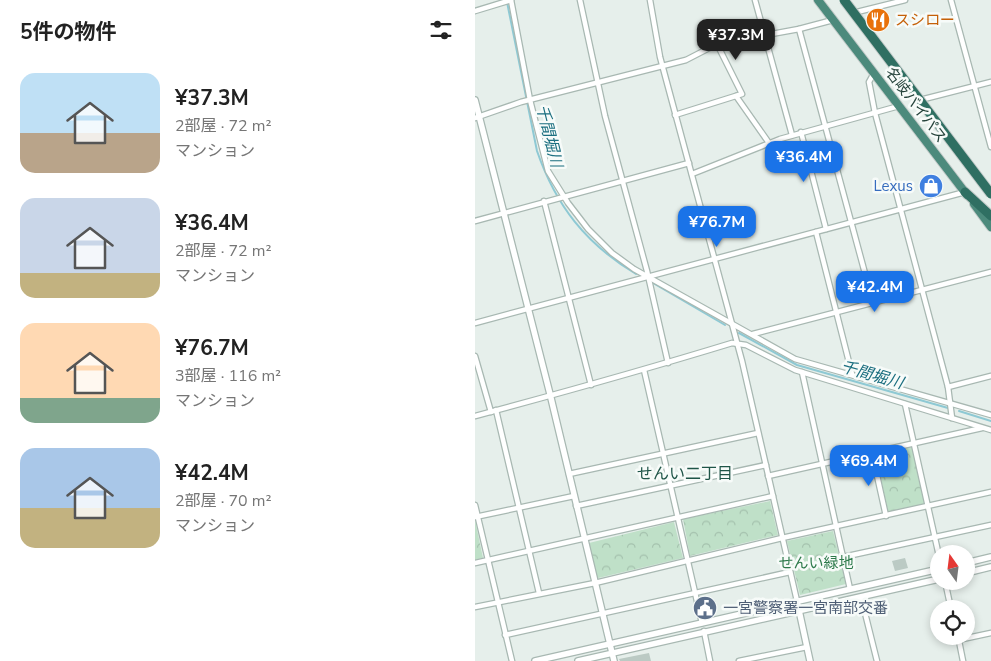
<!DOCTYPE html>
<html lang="ja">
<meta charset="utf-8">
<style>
body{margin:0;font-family:"Nunito Sans","Noto Sans JP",sans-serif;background:#f2f2f2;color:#222;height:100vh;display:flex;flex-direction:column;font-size:19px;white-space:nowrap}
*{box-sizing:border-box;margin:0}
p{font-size:16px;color:#767676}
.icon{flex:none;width:28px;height:28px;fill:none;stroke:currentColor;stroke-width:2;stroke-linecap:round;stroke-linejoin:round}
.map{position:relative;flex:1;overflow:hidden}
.side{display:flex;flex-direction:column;background:#fff;width:475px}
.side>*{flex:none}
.needle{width:32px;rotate:346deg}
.buttons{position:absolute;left:455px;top:545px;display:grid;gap:10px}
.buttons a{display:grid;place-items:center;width:45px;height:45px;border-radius:50%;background:#fff;box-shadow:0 2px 8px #0003;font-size:25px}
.price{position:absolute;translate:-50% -42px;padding:0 11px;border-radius:10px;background:#1a73e8;color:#fff;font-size:16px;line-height:32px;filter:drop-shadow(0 1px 2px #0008)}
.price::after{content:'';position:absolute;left:50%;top:30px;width:15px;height:11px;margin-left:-8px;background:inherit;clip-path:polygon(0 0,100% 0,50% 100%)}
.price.current{background:#222;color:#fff}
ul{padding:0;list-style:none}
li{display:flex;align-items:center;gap:15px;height:125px;padding:0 20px}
li span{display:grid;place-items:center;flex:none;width:140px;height:100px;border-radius:15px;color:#555}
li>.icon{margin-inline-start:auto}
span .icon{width:60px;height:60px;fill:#fffc;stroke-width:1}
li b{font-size:21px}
h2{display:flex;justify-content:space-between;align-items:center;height:60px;padding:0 20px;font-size:21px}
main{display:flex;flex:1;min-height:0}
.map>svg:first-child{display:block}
</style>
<main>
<section class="side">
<h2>5件の物件<svg class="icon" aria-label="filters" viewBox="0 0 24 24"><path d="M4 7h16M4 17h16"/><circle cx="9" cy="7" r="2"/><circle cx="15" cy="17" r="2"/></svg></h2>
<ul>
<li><span style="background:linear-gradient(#bfe0f5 60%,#b9a48a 0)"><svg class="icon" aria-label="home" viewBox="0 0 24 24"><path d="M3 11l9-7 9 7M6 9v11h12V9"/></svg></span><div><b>¥37.3M</b><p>2部屋 · 72 m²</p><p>マンション</p></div></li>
<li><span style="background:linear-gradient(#c9d6e8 75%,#c2b280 0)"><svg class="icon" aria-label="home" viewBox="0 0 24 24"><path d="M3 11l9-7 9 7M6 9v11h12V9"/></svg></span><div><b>¥36.4M</b><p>2部屋 · 72 m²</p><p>マンション</p></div></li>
<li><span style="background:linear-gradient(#ffd9b3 75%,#7fa58c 0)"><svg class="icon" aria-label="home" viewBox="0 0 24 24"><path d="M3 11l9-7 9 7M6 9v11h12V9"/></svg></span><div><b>¥76.7M</b><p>3部屋 · 116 m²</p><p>マンション</p></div></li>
<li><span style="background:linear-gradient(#a9c7e8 60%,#c2b280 0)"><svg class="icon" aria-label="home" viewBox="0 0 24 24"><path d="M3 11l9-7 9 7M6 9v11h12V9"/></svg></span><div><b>¥42.4M</b><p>2部屋 · 70 m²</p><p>マンション</p></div></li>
</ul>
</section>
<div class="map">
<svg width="516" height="661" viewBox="0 0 516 661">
<defs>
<pattern id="park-crowns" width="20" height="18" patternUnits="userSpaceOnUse" patternTransform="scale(1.25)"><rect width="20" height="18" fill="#bfe0c8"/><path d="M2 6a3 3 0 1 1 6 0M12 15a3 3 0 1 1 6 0" fill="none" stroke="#a4c1ad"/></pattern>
</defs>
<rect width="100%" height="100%" fill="#e6efeb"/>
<g fill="url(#park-crowns)">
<polygon points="438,447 450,505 413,512 401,455"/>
<polygon points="295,501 303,535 215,556 208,519"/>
<polygon points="0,520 8,558 0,560"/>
<polygon points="199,522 208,558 119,579 122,577 114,543"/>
<polygon points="358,531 371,584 325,595 312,541"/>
</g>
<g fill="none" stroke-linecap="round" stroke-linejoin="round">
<g stroke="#8ec9d4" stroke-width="2">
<path d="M32,2L62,151C81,206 111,244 161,274"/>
<polyline points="178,283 250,325"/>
<polyline points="264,333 322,365 473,408"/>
<polyline points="484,411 516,421"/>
</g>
</g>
<g fill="#bbcac4">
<polygon points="430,558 433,568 420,571 417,561"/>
<polygon points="174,653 176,661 145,661 144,659"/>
</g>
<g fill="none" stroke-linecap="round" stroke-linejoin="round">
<g stroke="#a8b8b2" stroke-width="7">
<g id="minor">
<polyline points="36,0 55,100 73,171 93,203 113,229 137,253 159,269 320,359 516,415"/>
<polyline points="105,0 130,116 172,271 193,363"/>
<polyline points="175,0 185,57 267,361 322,601"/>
<polyline points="280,0 317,135"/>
<polyline points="476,0 516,147"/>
<polyline points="0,11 36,0"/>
<polyline points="378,13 430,0"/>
<polyline points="324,29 398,303"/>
<polyline points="399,73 394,82 400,113 473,387 477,418"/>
<polyline points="261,96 294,143"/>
<polyline points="445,100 516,82"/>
<polyline points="200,115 267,94 242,44 324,29 358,20"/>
<polyline points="0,118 46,102 211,60 242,44"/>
<polyline points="326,132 351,229"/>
<polyline points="217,174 305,139 424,106"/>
<polyline points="69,201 116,385"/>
<polyline points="0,221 214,163"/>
<polyline points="341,232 377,374"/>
<polyline points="0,323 490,192"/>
<polyline points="278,334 516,272"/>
<polyline points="0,356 16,412"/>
<polyline points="169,370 227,623"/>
<polyline points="327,372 375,589"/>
<polyline points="473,387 516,376"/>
<polyline points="430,404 464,556"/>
<polyline points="21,410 64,593"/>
<path d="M0,416C86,393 172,369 257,343L271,345L320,370L516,430"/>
<polyline points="397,453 411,516"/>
<polyline points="94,474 283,433"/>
<polyline points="293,476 507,428"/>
<polyline points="0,505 37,661"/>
<polyline points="101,506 291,465"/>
<polyline points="0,517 99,496"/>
<polyline points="368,557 516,525"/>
<polyline points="0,563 298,496"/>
<polyline points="470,581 476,609"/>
<polyline points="386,597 402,661"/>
<polyline points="0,607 120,583 307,538 516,492"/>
<polyline points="229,631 235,661"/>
<polyline points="30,635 315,572"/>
<polyline points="483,636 488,661"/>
<polyline points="483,640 516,633"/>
<polyline points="264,661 332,647"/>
</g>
</g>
<g stroke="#a8b8b2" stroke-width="8">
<g id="tertiary">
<polyline points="0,100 75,394 139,661"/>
<polyline points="491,563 516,557"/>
<polyline points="491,573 516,567"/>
<polyline points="322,601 335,661"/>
<polyline points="60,661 464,569"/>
<polyline points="103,661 464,579"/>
</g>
</g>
<g stroke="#c2cac8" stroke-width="10">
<g id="trunk">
<polyline points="343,0 492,195"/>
<polyline points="499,204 516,227"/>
</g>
</g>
<g stroke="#c2cac8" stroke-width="11">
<polyline id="motorway" points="490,192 516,216"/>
</g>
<use href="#minor" stroke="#fff" stroke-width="4.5"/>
<use href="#tertiary" stroke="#fff" stroke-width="5.5"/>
<use href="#trunk" stroke="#4c8a7c" stroke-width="8"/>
<use href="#motorway" stroke="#2f6f62" stroke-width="9"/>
<g stroke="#c2cac8" stroke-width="11" stroke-linecap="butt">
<polyline id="motorway-bridge" points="369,0 516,194"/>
</g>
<use href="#motorway-bridge" stroke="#2f6f62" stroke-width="9"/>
</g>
<defs>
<g id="restaurant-disc" transform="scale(1.25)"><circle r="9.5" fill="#e8710a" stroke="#f7fbf9"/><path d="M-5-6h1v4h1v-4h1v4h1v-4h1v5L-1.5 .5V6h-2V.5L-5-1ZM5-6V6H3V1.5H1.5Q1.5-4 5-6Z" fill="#fff"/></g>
<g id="shop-disc" transform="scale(1.25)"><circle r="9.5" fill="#3f7fe0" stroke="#f7fbf9"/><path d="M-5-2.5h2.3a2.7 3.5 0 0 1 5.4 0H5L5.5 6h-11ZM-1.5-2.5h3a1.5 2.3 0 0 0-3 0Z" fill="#fff"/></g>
<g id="civic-disc" transform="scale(1.25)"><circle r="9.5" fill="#5c6f8a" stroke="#f7fbf9"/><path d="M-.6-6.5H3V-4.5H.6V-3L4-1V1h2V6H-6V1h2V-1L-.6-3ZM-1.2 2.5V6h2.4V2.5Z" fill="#fff"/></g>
</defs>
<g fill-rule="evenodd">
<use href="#restaurant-disc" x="403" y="20"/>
<use href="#shop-disc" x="456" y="186"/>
<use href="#civic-disc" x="230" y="608"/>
</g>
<g text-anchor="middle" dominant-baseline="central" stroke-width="5" stroke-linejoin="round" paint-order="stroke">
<g font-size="15" fill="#c56008" stroke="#f7fbf9" text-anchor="start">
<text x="420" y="20">スシロー</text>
</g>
<g font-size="15" fill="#24423a" stroke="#f7fbf9">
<text transform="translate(441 105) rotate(53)">名岐バイパス</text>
</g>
<g font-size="15" fill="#366cbe" stroke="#f7fbf9" text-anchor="end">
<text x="438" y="186">Lexus</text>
</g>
<g font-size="15" fill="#2d7a4b" stroke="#f7fbf9">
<text x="341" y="563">せんい緑地</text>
</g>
<g font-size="15" fill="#4e5e75" stroke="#f7fbf9" text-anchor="start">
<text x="248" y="608">一宮警察署一宮南部交番</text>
</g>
<g font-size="16" font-style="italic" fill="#1c6f80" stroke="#f7fbf9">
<text transform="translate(74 136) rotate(76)">千間堀川</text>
<text transform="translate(397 375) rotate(16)">千間堀川</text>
</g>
<g font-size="16" fill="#1f5548" stroke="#f7fbf9">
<text x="210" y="474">せんい二丁目</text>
</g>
</g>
</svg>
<div class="buttons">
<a><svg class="needle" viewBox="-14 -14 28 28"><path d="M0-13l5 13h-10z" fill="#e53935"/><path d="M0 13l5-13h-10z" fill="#767676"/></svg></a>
<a><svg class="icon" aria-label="locate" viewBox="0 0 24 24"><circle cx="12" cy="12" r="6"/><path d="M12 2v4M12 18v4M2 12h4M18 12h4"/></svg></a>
</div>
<b class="price current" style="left:261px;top:61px">¥37.3M</b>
<b class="price" style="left:329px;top:183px">¥36.4M</b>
<b class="price" style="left:242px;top:248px">¥76.7M</b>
<b class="price" style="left:400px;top:313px">¥42.4M</b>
<b class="price" style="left:394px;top:487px">¥69.4M</b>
</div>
</main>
